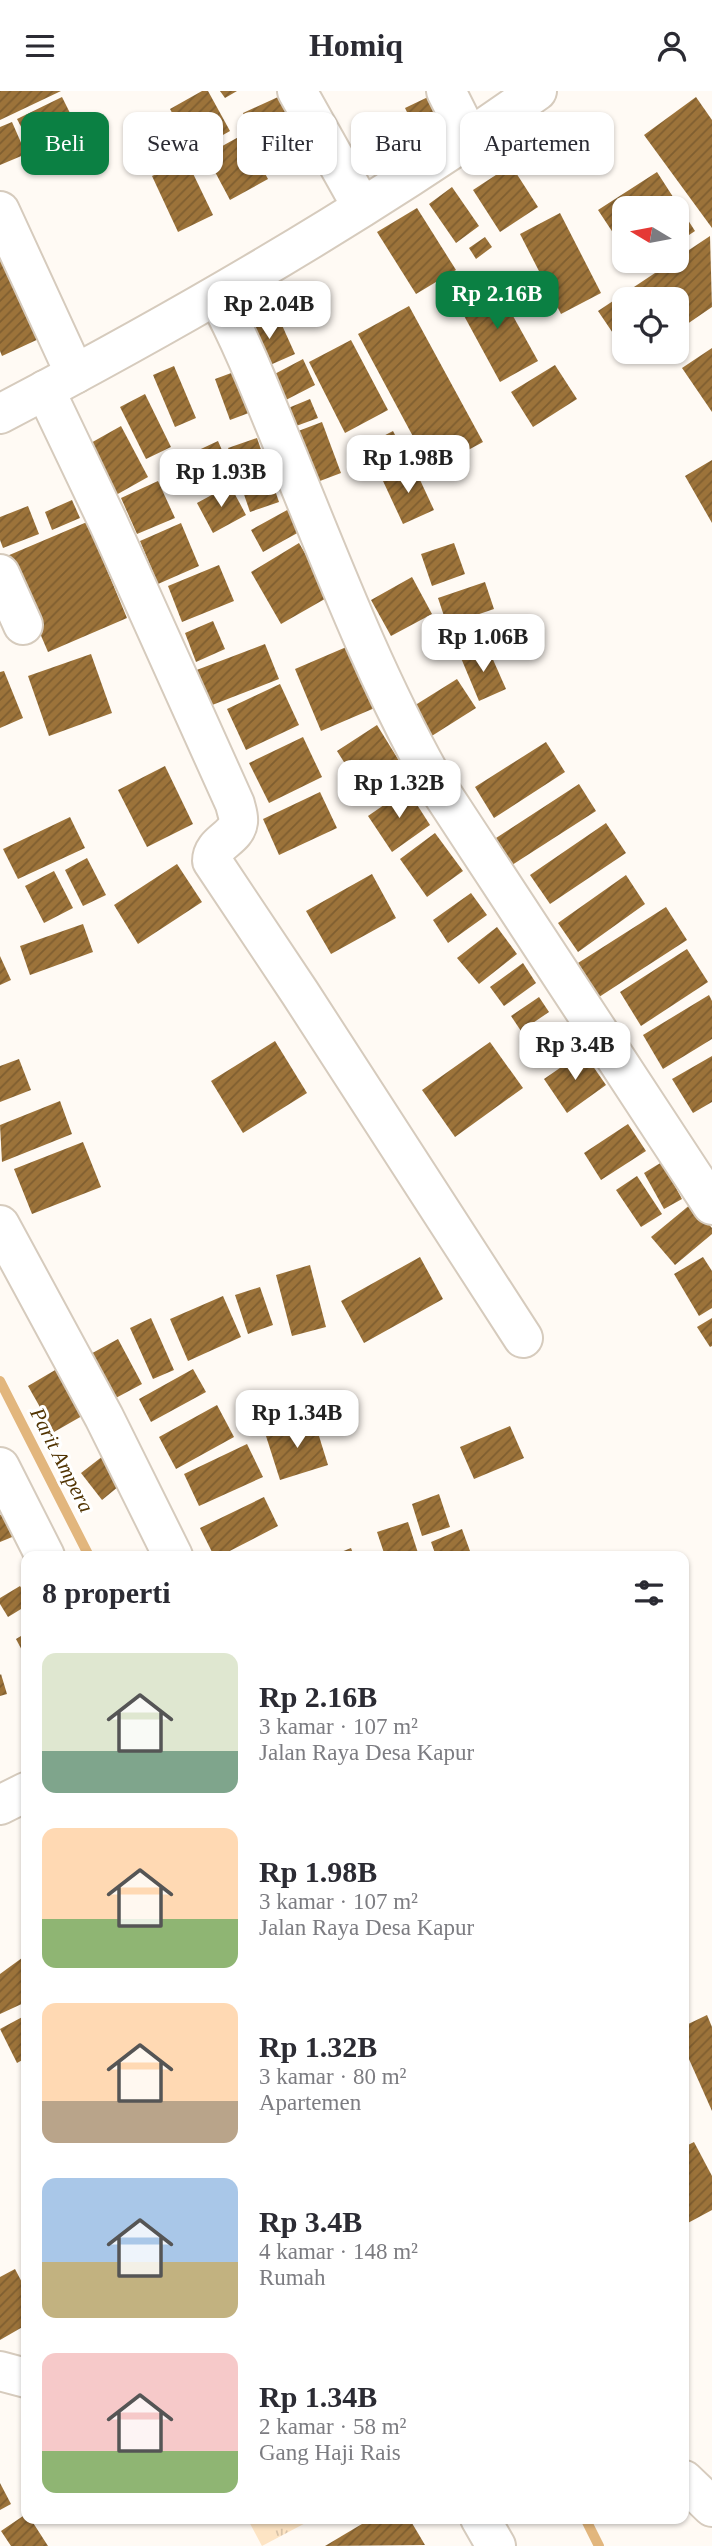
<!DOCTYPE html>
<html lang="id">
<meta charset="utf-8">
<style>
body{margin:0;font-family:Georgia,serif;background:#f7f7f7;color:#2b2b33;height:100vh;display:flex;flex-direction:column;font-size:26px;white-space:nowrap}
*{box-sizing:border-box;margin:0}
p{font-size:23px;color:#7c7c81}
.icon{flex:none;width:38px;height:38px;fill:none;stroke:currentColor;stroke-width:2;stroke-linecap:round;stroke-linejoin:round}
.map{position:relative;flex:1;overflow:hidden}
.details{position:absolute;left:21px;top:1460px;width:668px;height:973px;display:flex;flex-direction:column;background:#fff;border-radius:14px;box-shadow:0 2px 5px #0004}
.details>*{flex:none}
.hud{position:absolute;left:21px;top:21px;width:670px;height:63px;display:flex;gap:14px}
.needle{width:46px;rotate:280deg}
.buttons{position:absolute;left:612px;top:105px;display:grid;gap:14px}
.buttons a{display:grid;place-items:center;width:77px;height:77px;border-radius:14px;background:#fff;box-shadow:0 2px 5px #0004;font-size:35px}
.price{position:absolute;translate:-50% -60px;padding:0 16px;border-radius:14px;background:#fff;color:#222;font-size:23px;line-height:46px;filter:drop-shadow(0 2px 4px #0008)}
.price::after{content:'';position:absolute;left:50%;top:42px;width:21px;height:16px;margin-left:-10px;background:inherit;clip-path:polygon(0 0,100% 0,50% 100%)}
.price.selected{background:#0b8043;color:#fff}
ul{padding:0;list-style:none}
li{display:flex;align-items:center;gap:21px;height:175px;padding:0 21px}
li span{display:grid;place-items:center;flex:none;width:196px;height:140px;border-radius:14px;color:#555}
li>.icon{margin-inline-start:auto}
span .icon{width:84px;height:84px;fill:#fffc;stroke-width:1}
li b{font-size:30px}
h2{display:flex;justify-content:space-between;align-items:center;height:84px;padding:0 21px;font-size:30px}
.tag{padding:0 24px;border-radius:14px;background:#fff;box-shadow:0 2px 5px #0004;font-size:24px;line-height:63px}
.tag.selected{background:#0b8043;color:#fff}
header{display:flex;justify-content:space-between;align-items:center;height:91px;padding:0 21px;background:#fff;font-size:32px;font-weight:700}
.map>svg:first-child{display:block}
</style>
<header><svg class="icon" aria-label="menu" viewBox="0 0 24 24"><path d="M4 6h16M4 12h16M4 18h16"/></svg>Homiq<svg class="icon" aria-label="person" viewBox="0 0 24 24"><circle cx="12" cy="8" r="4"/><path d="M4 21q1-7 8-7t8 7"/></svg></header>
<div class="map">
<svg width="712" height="2455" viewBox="0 0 712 2455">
<defs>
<pattern id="park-tufts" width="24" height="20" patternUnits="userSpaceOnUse" patternTransform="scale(1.75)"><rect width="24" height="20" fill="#fde4c4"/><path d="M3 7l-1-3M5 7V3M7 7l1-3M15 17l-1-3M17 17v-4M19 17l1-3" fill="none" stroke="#d8c3a8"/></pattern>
<pattern id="building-hatch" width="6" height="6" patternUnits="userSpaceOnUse" patternTransform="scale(1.75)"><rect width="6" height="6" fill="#9c733a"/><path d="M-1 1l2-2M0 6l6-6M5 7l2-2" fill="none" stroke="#7f5e30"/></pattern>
</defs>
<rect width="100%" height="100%" fill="#fffaf4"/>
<polygon fill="url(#park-tufts)" points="247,2427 315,2427 262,2455"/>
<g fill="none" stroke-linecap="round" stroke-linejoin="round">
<g stroke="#e2b67d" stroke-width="10">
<polyline points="0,1290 89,1465"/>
<polyline points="585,2427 599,2455"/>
</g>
</g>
<g fill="url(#building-hatch)">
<polygon points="0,0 61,0 0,29"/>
<polygon points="202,0 208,0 230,40 193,61 170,18"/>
<polygon points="220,0 237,0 225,7"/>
<polygon points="289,1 313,53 266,74 243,22"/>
<polygon points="62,6 76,34 31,55 17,28"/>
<polygon points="428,6 440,34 418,44 405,17"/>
<polygon points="696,6 712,29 712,137 644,44"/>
<polygon points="12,31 26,63 0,74 0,36"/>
<polygon points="244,43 268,88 230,109 206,64"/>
<polygon points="186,68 213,124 178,141 152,85"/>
<polygon points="511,74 538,116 500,141 473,99"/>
<polygon points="657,81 695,140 677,152 677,117 625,117 625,160 598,119"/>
<polygon points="452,96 479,135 456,152 429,113"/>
<polygon points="417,117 456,179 416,203 377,141"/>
<polygon points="560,122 601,202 561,223 520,143"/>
<polygon points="710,145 712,216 677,240 677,208 625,208 625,260 598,220 673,170 677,170 677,167"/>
<polygon points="485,146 492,156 476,168 469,157"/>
<polygon points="0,149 43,246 2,265 0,260"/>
<polygon points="631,170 650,170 637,179"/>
<polygon points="493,189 538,270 500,291 456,210"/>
<polygon points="409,215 483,351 431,379 358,243"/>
<polygon points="276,221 295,263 261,278 242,237"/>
<polygon points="351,249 388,319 345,342 309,271"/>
<polygon points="712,257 712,321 682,277"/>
<polygon points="625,261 646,261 632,271"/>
<polygon points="303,268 315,294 282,311 269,286"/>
<polygon points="555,274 577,308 533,336 511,301"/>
<polygon points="174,275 196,327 175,336 153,284"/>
<polygon points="242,278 257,319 230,329 215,288"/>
<polygon points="145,303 171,356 146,368 120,316"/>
<polygon points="310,308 318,327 288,338 281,320"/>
<polygon points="322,331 341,382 312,393 293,342"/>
<polygon points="121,335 148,386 116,404 89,353"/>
<polygon points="393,340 407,367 379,380 366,354"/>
<polygon points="257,347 279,411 250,421 228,357"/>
<polygon points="218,350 233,384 202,398 188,364"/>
<polygon points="712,369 712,432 685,385"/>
<polygon points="414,376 434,419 403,433 383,390"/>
<polygon points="158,390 175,427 137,443 121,407"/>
<polygon points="230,394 246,424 213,442 197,412"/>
<polygon points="72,409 80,427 52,439 45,421"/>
<polygon points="28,415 39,443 3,457 0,449 0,426"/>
<polygon points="289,418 301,440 263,461 251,439"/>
<polygon points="87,431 127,527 48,561 7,465"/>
<polygon points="181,432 199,475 158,493 140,450"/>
<polygon points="299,452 330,505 281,533 251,481"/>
<polygon points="454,452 465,483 432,495 421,463"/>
<polygon points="219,474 234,510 182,531 168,495"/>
<polygon points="412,486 432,523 391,545 371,509"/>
<polygon points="485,491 494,518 447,534 438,507"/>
<polygon points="213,530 225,558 196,571 185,542"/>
<polygon points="265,553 279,588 207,616 194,580"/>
<polygon points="351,554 377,616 321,640 295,578"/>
<polygon points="487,555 506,598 479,610 461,567"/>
<polygon points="91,563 112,622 49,645 28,585"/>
<polygon points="4,580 23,627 0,637 0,581"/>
<polygon points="457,588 476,617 427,648 409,618"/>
<polygon points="280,593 299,634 246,659 227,618"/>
<polygon points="377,634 406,681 366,706 337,660"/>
<polygon points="303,646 322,686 269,712 249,672"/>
<polygon points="546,651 565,681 494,727 475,696"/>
<polygon points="165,675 193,733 147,756 118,699"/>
<polygon points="579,693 596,720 512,774 496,747"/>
<polygon points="407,698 430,734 392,761 368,725"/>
<polygon points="320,701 337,737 279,764 263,728"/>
<polygon points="70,726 85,757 18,788 3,758"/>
<polygon points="606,732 626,762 550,813 530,784"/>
<polygon points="435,742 463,780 427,806 400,768"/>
<polygon points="87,767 106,804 83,815 65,779"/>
<polygon points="177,773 202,811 138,853 114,814"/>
<polygon points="54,780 73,817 44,832 25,795"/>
<polygon points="372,783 396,827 331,863 306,820"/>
<polygon points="626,784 645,813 578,861 558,832"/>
<polygon points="471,802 487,824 448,852 433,829"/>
<polygon points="666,816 687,849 599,906 578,872"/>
<polygon points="83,833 93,861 30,884 20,855"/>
<polygon points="497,836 517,863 479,893 457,867"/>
<polygon points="687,858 708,891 641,935 620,901"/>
<polygon points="0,865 11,889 0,894"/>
<polygon points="523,872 536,892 504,915 490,896"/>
<polygon points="709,904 712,910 712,948 663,978 643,944"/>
<polygon points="539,906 549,921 521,940 511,925"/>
<polygon points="568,932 582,951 551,975 536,955"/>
<polygon points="275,950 307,1002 243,1042 211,990"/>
<polygon points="490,951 523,997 455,1046 422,999"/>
<polygon points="583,961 606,994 567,1022 544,988"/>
<polygon points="712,965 712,1011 693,1022 672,988"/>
<polygon points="19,968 31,999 0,1011 0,975"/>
<polygon points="60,1010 72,1043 2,1071 0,1034"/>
<polygon points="628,1033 646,1060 601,1089 584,1062"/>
<polygon points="83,1051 101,1096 32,1123 14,1078"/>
<polygon points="662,1071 682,1108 664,1118 644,1082"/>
<polygon points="637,1085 662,1123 641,1136 616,1099"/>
<polygon points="691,1113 712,1137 712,1143 675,1174 651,1146"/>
<polygon points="420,1166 443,1208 364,1252 341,1210"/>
<polygon points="703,1166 712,1180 712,1217 699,1225 674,1183"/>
<polygon points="310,1174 326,1236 292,1245 276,1184"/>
<polygon points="260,1196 273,1234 248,1243 235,1204"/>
<polygon points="223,1205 241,1246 188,1270 170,1228"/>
<polygon points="151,1227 174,1279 153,1288 130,1237"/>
<polygon points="712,1227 712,1255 710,1256 697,1236"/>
<polygon points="118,1248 142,1293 112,1309 87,1265"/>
<polygon points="62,1275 89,1321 54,1341 28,1295"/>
<polygon points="193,1278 206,1301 151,1331 139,1308"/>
<polygon points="217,1314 234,1346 176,1378 159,1346"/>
<polygon points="314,1329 328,1374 280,1389 266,1345"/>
<polygon points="510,1335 524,1367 474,1388 460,1356"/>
<polygon points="247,1353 263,1386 199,1415 184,1383"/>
<polygon points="103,1365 124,1391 102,1409 81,1382"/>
<polygon points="439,1403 450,1436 422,1445 412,1413"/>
<polygon points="264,1406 278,1435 220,1465 214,1465 200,1437"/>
<polygon points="5,1421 17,1444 0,1451 0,1424"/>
<polygon points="408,1431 419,1465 385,1465 377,1441"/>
<polygon points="462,1438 470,1460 458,1465 436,1465 431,1451"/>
<polygon points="351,1457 354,1465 331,1465"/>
<polygon points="20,1495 26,1505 26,1515 8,1526 0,1513 0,1507"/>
<polygon points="26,1542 26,1567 16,1548"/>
<polygon points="1,1583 7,1603 0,1605 0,1584"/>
<polygon points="26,1864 26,1911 0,1923 0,1883"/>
<polygon points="26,1924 26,1967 17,1972 0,1938"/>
<polygon points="707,1924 712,1936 712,2020 684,1957 684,1935"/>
<polygon points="694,2051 712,2085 712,2119 686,2133 684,2056"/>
<polygon points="15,2178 26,2199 26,2234 0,2249 0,2186"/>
<polygon points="0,2392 11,2413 0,2419"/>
<polygon points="26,2423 26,2427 30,2427 48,2455 11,2455 1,2440"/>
<polygon points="372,2427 409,2427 425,2454 325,2455"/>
</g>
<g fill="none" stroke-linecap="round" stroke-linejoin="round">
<g stroke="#d6cbbd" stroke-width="42">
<g id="minor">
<polyline points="297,0 362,116"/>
<polyline points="446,0 470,48"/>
<polyline points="0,120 75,283"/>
<path d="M217,205C243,253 263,305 284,356C330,468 373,582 432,687L712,1114"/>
<path d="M45,299L108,431L235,713C236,718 239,725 238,731C236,748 212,751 212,770L300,902L523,1247"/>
<polyline points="0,483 23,534"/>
<polyline points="0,1134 104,1326 173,1465"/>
<polyline points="0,1376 45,1465"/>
<polyline points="0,1714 26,1701"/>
<polyline points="0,2280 26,2287"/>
<polyline points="684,2389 712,2416"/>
<polyline points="480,2427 496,2455"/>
</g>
</g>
<g stroke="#d6cbbd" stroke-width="42">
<path id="tertiary" d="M0,323C185,226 367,121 537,0"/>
</g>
<use href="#minor" stroke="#fff" stroke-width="38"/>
<use href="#tertiary" stroke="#fff" stroke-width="38"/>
</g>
<g text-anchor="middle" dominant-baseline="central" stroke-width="6" stroke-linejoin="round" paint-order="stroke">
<g font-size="21" font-style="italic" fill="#513403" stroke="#fff">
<text transform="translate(62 1369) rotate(63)">Parit Ampera</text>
</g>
</g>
</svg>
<div class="buttons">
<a><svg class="needle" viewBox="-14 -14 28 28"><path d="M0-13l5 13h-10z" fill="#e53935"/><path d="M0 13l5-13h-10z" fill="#7c7c81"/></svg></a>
<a><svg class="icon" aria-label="locate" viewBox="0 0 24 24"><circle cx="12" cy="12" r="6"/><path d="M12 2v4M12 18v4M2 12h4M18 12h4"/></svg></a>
</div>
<b class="price selected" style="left:497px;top:240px">Rp 2.16B</b>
<b class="price" style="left:269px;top:250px">Rp 2.04B</b>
<b class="price" style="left:408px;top:404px">Rp 1.98B</b>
<b class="price" style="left:221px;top:418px">Rp 1.93B</b>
<b class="price" style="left:483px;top:583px">Rp 1.06B</b>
<b class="price" style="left:399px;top:729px">Rp 1.32B</b>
<b class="price" style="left:575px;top:991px">Rp 3.4B</b>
<b class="price" style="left:297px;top:1359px">Rp 1.34B</b>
<div class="hud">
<a class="tag selected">Beli</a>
<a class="tag">Sewa</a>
<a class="tag">Filter</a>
<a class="tag">Baru</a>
<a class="tag">Apartemen</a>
</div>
<section class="details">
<h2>8 properti<svg class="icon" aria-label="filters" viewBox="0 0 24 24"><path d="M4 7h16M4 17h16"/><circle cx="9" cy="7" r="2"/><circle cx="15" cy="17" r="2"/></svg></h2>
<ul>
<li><span style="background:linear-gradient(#dfe7d0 70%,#7fa58c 0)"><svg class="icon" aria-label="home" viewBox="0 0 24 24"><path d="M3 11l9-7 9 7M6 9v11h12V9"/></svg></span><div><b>Rp 2.16B</b><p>3 kamar · 107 m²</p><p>Jalan Raya Desa Kapur</p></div></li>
<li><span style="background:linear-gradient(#ffd9b3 65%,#8fb573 0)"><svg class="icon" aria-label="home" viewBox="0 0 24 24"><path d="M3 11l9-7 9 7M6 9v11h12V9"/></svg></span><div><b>Rp 1.98B</b><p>3 kamar · 107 m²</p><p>Jalan Raya Desa Kapur</p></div></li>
<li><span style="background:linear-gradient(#ffd9b3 70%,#b9a48a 0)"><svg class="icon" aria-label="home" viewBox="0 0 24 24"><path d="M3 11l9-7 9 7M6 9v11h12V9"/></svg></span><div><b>Rp 1.32B</b><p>3 kamar · 80 m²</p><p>Apartemen</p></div></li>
<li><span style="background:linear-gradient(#a9c7e8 60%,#c2b280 0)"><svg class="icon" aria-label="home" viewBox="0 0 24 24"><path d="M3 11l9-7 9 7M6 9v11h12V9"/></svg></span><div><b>Rp 3.4B</b><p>4 kamar · 148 m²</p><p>Rumah</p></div></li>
<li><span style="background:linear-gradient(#f6c9c9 70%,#8fb573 0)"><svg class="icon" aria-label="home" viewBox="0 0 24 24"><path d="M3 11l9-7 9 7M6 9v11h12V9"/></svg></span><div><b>Rp 1.34B</b><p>2 kamar · 58 m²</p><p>Gang Haji Rais</p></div></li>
</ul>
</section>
</div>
